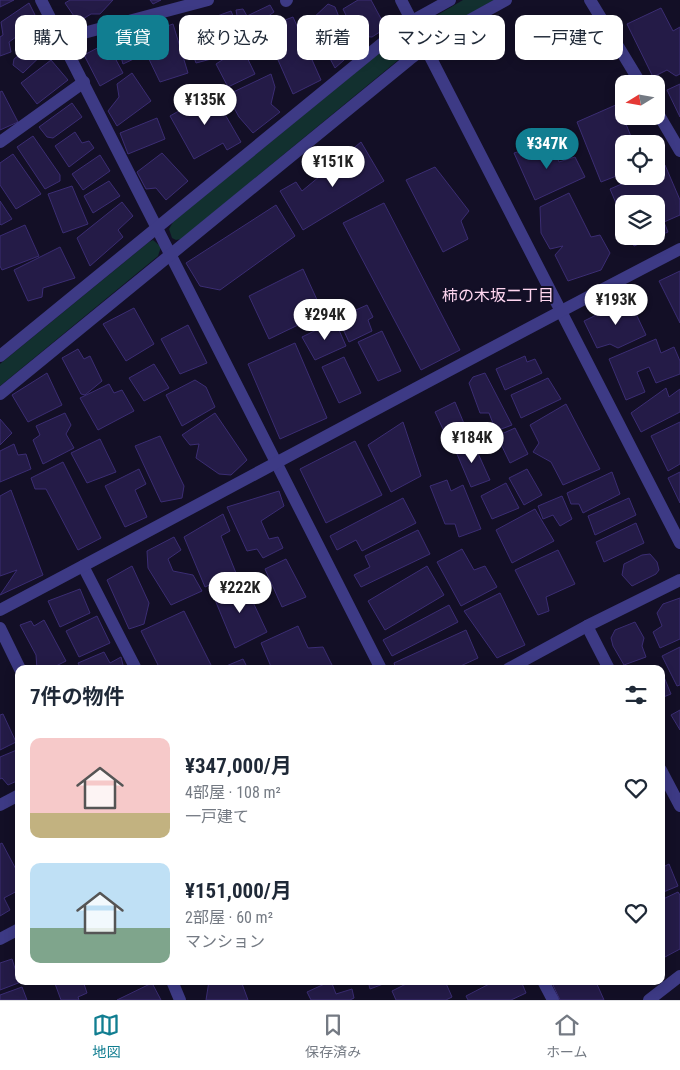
<!DOCTYPE html>
<html lang="ja">
<meta charset="utf-8">
<style>
body{margin:0;font-family:"Roboto Condensed","Noto Sans JP",sans-serif;background:#f6f6f7;color:#1f2937;height:100vh;display:flex;flex-direction:column;font-size:19px;white-space:nowrap}
*{box-sizing:border-box;margin:0}
p{font-size:16px;color:#747a83}
.icon{flex:none;width:28px;height:28px;fill:none;stroke:currentColor;stroke-width:2;stroke-linecap:round;stroke-linejoin:round}
.map{position:relative;flex:1;overflow:hidden}
.details{position:absolute;left:15px;top:665px;width:650px;height:320px;display:flex;flex-direction:column;background:#fff;border-radius:10px;box-shadow:0 2px 12px #0003}
.details>*{flex:none}
.guide{position:absolute;left:15px;top:15px;width:650px;height:45px;display:flex;gap:10px}
.needle{width:32px;rotate:259deg}
.controls{position:absolute;left:615px;top:75px;display:grid;gap:10px}
.controls a{display:grid;place-items:center;width:50px;height:50px;border-radius:10px;background:#fff;box-shadow:0 2px 12px #0003;font-size:25px}
.price{position:absolute;translate:-50% -42px;padding:0 11px;border-radius:18px;background:#fff;color:#222;font-size:16px;line-height:32px;filter:drop-shadow(0 1px 2px #0008)}
.price::after{content:'';position:absolute;left:50%;top:30px;width:15px;height:11px;margin-left:-8px;background:inherit;clip-path:polygon(0 0,100% 0,50% 100%)}
.price.selected{background:#117e91;color:#fff}
ul{padding:0;list-style:none}
li{display:flex;align-items:center;gap:15px;height:125px;padding:0 15px}
li span{display:grid;place-items:center;flex:none;width:140px;height:100px;border-radius:10px;color:#555}
li>.icon{margin-inline-start:auto}
span .icon{width:60px;height:60px;fill:#fffc;stroke-width:1}
li b{font-size:21px}
h2{display:flex;justify-content:space-between;align-items:center;height:60px;padding:0 15px;font-size:21px}
.chip{padding:0 18px;border-radius:10px;background:#fff;box-shadow:0 2px 12px #0003;font-size:18px;line-height:45px}
.chip.selected{background:#117e91;color:#fff}
.menu{display:flex;justify-content:space-around;align-items:center;height:70px;border-top:1px solid #e0e1e3;background:#fff;font-size:14px;color:#747a83}
.menu a{display:grid;justify-items:center;gap:2px}
.menu .selected{color:#117e91}
.map>svg:first-child{display:block}
</style>
<div class="map">
<svg width="680" height="1000" viewBox="0 0 680 1000">
<rect width="100%" height="100%" fill="#130f26"/>
<g fill="#12302f">
<path d="M463,0H494L437,32L432,34L428,32C426,27 425,24 429,20Z"/>
<polygon points="402,37 407,38 410,42 411,47 408,52 181,239 176,240 172,238 169,229 173,222 398,38"/>
<polygon points="153,240 161,247 158,256 0,386 0,364 149,242"/>
</g>
<g fill="#241b47" stroke="#3b2d73">
<polygon points="0,0 14,0 0,7"/>
<polygon points="70,0 113,0 100,14 91,14 78,22 65,3"/>
<polygon points="150,0 161,0 153,4"/>
<polygon points="358,0 371,0 386,28 372,37 356,36 343,9"/>
<polygon points="29,3 38,21 9,42 11,52 0,56 0,37 3,35 1,22"/>
<polygon points="328,4 335,7 353,52 335,68 310,21"/>
<polygon points="270,5 274,12 246,32 238,21 236,10 243,9 247,16"/>
<polygon points="661,8 673,31 680,27 680,74 676,76 667,70 653,77 627,24"/>
<polygon points="231,11 243,40 223,48 209,19"/>
<polygon points="293,17 321,80 293,94 264,28"/>
<polygon points="202,22 215,58 196,63 183,28"/>
<polygon points="173,24 188,73 160,82 147,55 147,33"/>
<polygon points="41,38 51,46 23,73 13,65 14,59"/>
<polygon points="107,43 123,73 100,86 84,55"/>
<polygon points="131,44 138,57 123,64 119,50"/>
<polygon points="242,47 255,74 228,87 216,64"/>
<polygon points="51,60 68,80 37,104 21,83"/>
<polygon points="132,73 151,101 117,126 108,111 119,97 117,84"/>
<polygon points="271,74 275,87 271,104 280,112 253,133 239,117 227,95"/>
<polygon points="680,84 680,117 667,90"/>
<polygon points="2,91 18,122 0,130 0,92"/>
<polygon points="212,92 241,142 227,150 223,143 194,159 170,116"/>
<polygon points="72,103 82,117 53,138 47,137 39,127"/>
<polygon points="618,104 634,144 624,144 624,173 601,182 577,122"/>
<polygon points="157,118 165,139 128,154 120,133"/>
<polygon points="75,132 82,143 89,141 94,148 69,167 55,146"/>
<polygon points="33,136 60,175 60,181 45,189 17,147"/>
<polygon points="361,142 384,181 303,230 280,191 296,182 302,191"/>
<polygon points="551,142 559,162 575,157 585,177 535,200 514,153"/>
<polygon points="162,153 188,181 166,200 156,188 146,189 137,172"/>
<polygon points="13,154 41,194 16,209 0,185 0,163"/>
<polygon points="100,155 110,171 83,190 72,174"/>
<polygon points="665,165 680,200 680,215 664,222 668,232 634,246 630,236 656,236 656,204 624,204 624,222 610,189 640,176 656,176 656,169"/>
<polygon points="435,167 469,211 461,221 468,239 443,252 406,180"/>
<polygon points="109,181 120,196 93,213 84,196"/>
<polygon points="72,186 88,224 63,233 48,194"/>
<polygon points="569,193 591,237 600,235 610,253 601,270 568,281 555,255 563,246 550,249 541,233 540,207"/>
<polygon points="0,201 12,219 1,225 0,224"/>
<polygon points="122,202 133,216 118,230 123,237 90,266 77,238"/>
<polygon points="384,203 460,350 421,370 343,223"/>
<polygon points="276,205 295,236 220,290 200,286 186,263"/>
<polygon points="25,225 39,256 2,270 0,266 0,236"/>
<polygon points="60,247 75,278 43,288 42,297 28,301 14,270"/>
<polygon points="303,269 323,313 269,339 249,296"/>
<polygon points="680,271 680,323 659,281"/>
<polygon points="629,299 646,335 618,348 610,344 597,348 584,321"/>
<polygon points="367,305 373,317 368,320 372,331 349,342 338,318"/>
<polygon points="134,308 154,344 126,361 103,324"/>
<polygon points="335,321 346,346 315,360 302,337"/>
<polygon points="188,325 207,363 180,374 161,339"/>
<polygon points="382,331 401,371 378,381 358,342"/>
<polygon points="656,339 661,353 674,347 680,361 680,374 656,383 649,367 637,372 645,392 626,400 609,359"/>
<polygon points="295,343 327,418 280,439 248,364"/>
<polygon points="78,349 84,359 90,356 102,381 85,395 81,394 62,358"/>
<polygon points="525,356 527,362 535,359 542,373 505,390 496,369"/>
<polygon points="344,357 361,393 339,403 322,367"/>
<polygon points="154,364 169,388 144,401 129,378"/>
<polygon points="47,373 62,405 28,422 12,395"/>
<polygon points="485,373 512,425 496,431 489,413 480,413 469,383 473,377"/>
<polygon points="548,378 561,399 521,418 511,395"/>
<polygon points="195,380 206,387 215,407 182,426 166,395"/>
<polygon points="109,384 114,393 122,390 134,411 98,430 80,398"/>
<polygon points="666,388 669,397 680,389 680,412 641,432 631,413"/>
<polygon points="455,402 468,433 449,442 435,412"/>
<polygon points="566,404 600,469 563,485 551,462 533,452 539,443 530,425"/>
<polygon points="65,413 71,425 66,434 74,448 43,464 33,440 40,435 36,426"/>
<polygon points="215,413 247,460 231,475 219,474 196,458 199,444 190,445 182,435"/>
<polygon points="0,419 12,433 0,445"/>
<polygon points="403,422 421,476 391,492 368,445"/>
<polygon points="680,422 680,464 668,471 651,436"/>
<polygon points="515,428 528,454 510,463 497,436"/>
<polygon points="160,436 184,486 182,498 161,502 135,446"/>
<polygon points="100,439 116,472 87,483 71,453"/>
<polygon points="472,440 490,480 471,487 454,447"/>
<polygon points="355,441 382,495 326,523 300,469"/>
<polygon points="14,444 18,455 26,454 31,469 0,482 0,451"/>
<polygon points="63,462 101,538 78,550 46,489 35,489 31,478"/>
<polygon points="139,469 146,484 135,490 147,517 125,527 105,486"/>
<polygon points="527,469 542,495 524,505 509,478"/>
<polygon points="612,472 620,494 583,513 579,504 571,504 567,493"/>
<polygon points="680,472 680,503 668,478"/>
<polygon points="447,480 451,491 463,485 481,529 459,537 455,524 445,524 430,486"/>
<polygon points="506,483 519,508 492,519 481,496"/>
<polygon points="11,490 43,575 0,595 17,570 0,576 0,496"/>
<polygon points="279,491 284,506 261,521 269,539 278,537 283,548 263,558 257,549 247,551 227,507"/>
<polygon points="562,496 572,519 560,526 553,515 543,519 538,506"/>
<polygon points="403,498 416,523 362,551 356,540 337,550 330,536"/>
<polygon points="629,498 636,515 595,535 588,516"/>
<polygon points="535,509 554,541 512,563 496,530"/>
<polygon points="223,514 230,531 221,536 236,573 205,587 184,537"/>
<polygon points="636,523 644,543 604,562 596,542"/>
<polygon points="418,530 430,554 361,587 354,575 370,567 365,556"/>
<polygon points="174,537 181,550 168,559 173,571 193,575 202,591 171,605 148,568 147,551"/>
<polygon points="462,549 474,570 485,566 497,587 461,606 437,562"/>
<polygon points="558,550 575,584 546,597 549,611 538,615 515,570"/>
<polygon points="650,554 657,562 659,570 656,574 632,586 622,575 624,564 642,555"/>
<polygon points="286,559 306,597 282,607 265,569"/>
<polygon points="132,566 149,603 144,624 129,629 107,580"/>
<polygon points="427,566 444,595 385,630 368,601"/>
<polygon points="243,581 267,632 235,648 213,595"/>
<polygon points="80,589 90,613 60,627 48,601"/>
<polygon points="500,593 525,645 497,658 464,611"/>
<polygon points="680,598 680,639 660,648 653,632 662,626 657,613 663,604"/>
<polygon points="449,605 458,622 392,656 383,640"/>
<polygon points="184,611 211,665 203,669 160,669 141,631"/>
<polygon points="97,616 110,643 79,657 66,631"/>
<polygon points="44,620 66,661 50,669 37,669 36,655 20,625 31,621 34,626"/>
<polygon points="635,622 644,638 642,646 646,657 624,665 613,646 611,638 615,630"/>
<polygon points="298,626 308,648 323,647 334,669 272,669 261,643"/>
<polygon points="466,630 478,658 454,669 396,669 394,663"/>
<polygon points="680,647 680,685 677,686 662,656"/>
<polygon points="104,652 110,663 121,657 124,669 81,669 78,663"/>
<polygon points="243,659 248,669 219,669"/>
<polygon points="664,677 671,694 661,698 661,678"/>
<polygon points="680,710 680,730 671,715"/>
<polygon points="3,714 16,742 0,750 0,715"/>
<polygon points="19,749 19,780 8,785 2,778 0,779 0,757"/>
<polygon points="2,843 19,875 19,890 4,898 10,910 0,916 0,844"/>
<polygon points="669,864 678,886 661,893 661,868"/>
<polygon points="678,892 680,895 680,949 665,957 661,950 661,900"/>
<polygon points="12,959 19,981 21,982 0,990 0,963"/>
<polygon points="54,981 83,981 87,993 78,997 79,1000 61,1000"/>
<polygon points="209,981 241,981 248,1000 206,1000"/>
<polygon points="331,981 336,994 352,989 354,998 350,1000 311,1000 307,992"/>
<polygon points="368,981 391,981 370,989"/>
<polygon points="412,981 445,981 452,997 446,1000 396,1000 392,991"/>
<polygon points="495,981 521,981 526,993 511,1000 468,1000 466,996"/>
<polygon points="556,981 598,981 596,982 604,1000 560,1000 552,983"/>
<polygon points="152,983 161,1000 117,1000"/>
<polygon points="22,987 27,1000 0,1000 0,995"/>
</g>
<g fill="none" stroke-linecap="round" stroke-linejoin="round">
<g stroke="#3d3a85" stroke-width="12">
<polyline points="286,1 287,0"/>
<polyline points="61,39 208,0"/>
<polyline points="0,142 84,82"/>
<polyline points="83,566 136,669"/>
<polyline points="587,626 609,669"/>
<polyline points="661,770 680,806"/>
</g>
<g stroke="#3d3a85" stroke-width="12">
<polyline points="41,0 381,669"/>
<polyline points="401,0 680,543"/>
<polyline points="590,0 641,84"/>
<polyline points="656,110 680,151"/>
<polyline points="0,356 395,33 412,21 450,0"/>
<polyline points="0,394 410,59 439,37 506,0"/>
<path d="M0,610C227,490 452,367 680,249"/>
<polyline points="0,628 20,669"/>
<polyline points="508,669 587,626 680,580"/>
<polyline points="0,805 19,795"/>
<polyline points="0,939 19,929"/>
<polyline points="172,981 180,1000"/>
<polyline points="543,981 553,1000"/>
<polyline points="649,1000 680,976"/>
</g>
</g>
<g text-anchor="middle" dominant-baseline="central" stroke-width="4" stroke-linejoin="round" paint-order="stroke">
<g font-size="16" fill="#ffd6f0" stroke="#130f26">
<text x="498" y="295">柿の木坂二丁目</text>
</g>
</g>
</svg>
<div class="controls">
<a><svg class="needle" viewBox="-14 -14 28 28"><path d="M0-13l5 13h-10z" fill="#e53935"/><path d="M0 13l5-13h-10z" fill="#747a83"/></svg></a>
<a><svg class="icon" aria-label="locate" viewBox="0 0 24 24"><circle cx="12" cy="12" r="6"/><path d="M12 2v4M12 18v4M2 12h4M18 12h4"/></svg></a>
<a><svg class="icon" aria-label="layers" viewBox="0 0 24 24"><path d="M12 4l9 5-9 5-9-5zM3 14l9 5 9-5"/></svg></a>
</div>
<b class="price" style="left:205px;top:126px">¥135K</b>
<b class="price selected" style="left:547px;top:170px">¥347K</b>
<b class="price" style="left:333px;top:188px">¥151K</b>
<b class="price" style="left:616px;top:326px">¥193K</b>
<b class="price" style="left:325px;top:341px">¥294K</b>
<b class="price" style="left:472px;top:464px">¥184K</b>
<b class="price" style="left:240px;top:614px">¥222K</b>
<div class="guide">
<a class="chip">購入</a>
<a class="chip selected">賃貸</a>
<a class="chip">絞り込み</a>
<a class="chip">新着</a>
<a class="chip">マンション</a>
<a class="chip">一戸建て</a>
</div>
<section class="details">
<h2>7件の物件<svg class="icon" aria-label="filters" viewBox="0 0 24 24"><path d="M4 7h16M4 17h16"/><circle cx="9" cy="7" r="2"/><circle cx="15" cy="17" r="2"/></svg></h2>
<ul>
<li><span style="background:linear-gradient(#f6c9c9 75%,#c2b280 0)"><svg class="icon" aria-label="home" viewBox="0 0 24 24"><path d="M3 11l9-7 9 7M6 9v11h12V9"/></svg></span><div><b>¥347,000/月</b><p>4部屋 · 108 m²</p><p>一戸建て</p></div><svg class="icon" aria-label="heart" viewBox="0 0 24 24"><path d="M12 20l-8-8c-3-5 5-10 8-4 3-6 11-1 8 4z"/></svg></li>
<li><span style="background:linear-gradient(#bfe0f5 65%,#7fa58c 0)"><svg class="icon" aria-label="home" viewBox="0 0 24 24"><path d="M3 11l9-7 9 7M6 9v11h12V9"/></svg></span><div><b>¥151,000/月</b><p>2部屋 · 60 m²</p><p>マンション</p></div><svg class="icon" aria-label="heart" viewBox="0 0 24 24"><path d="M12 20l-8-8c-3-5 5-10 8-4 3-6 11-1 8 4z"/></svg></li>
</ul>
</section>
</div>
<nav class="menu">
<a class="selected"><svg class="icon" aria-label="map" viewBox="0 0 24 24"><path d="M3 6l6-2 6 2 6-2v14l-6 2-6-2-6 2zM9 4v14M15 6v14"/></svg>地図</a>
<a><svg class="icon" aria-label="saved" viewBox="0 0 24 24"><path d="M7 4h10v16l-5-4-5 4z"/></svg>保存済み</a>
<a><svg class="icon" aria-label="home" viewBox="0 0 24 24"><path d="M3 11l9-7 9 7M6 9v11h12V9"/></svg>ホーム</a>
</nav>
